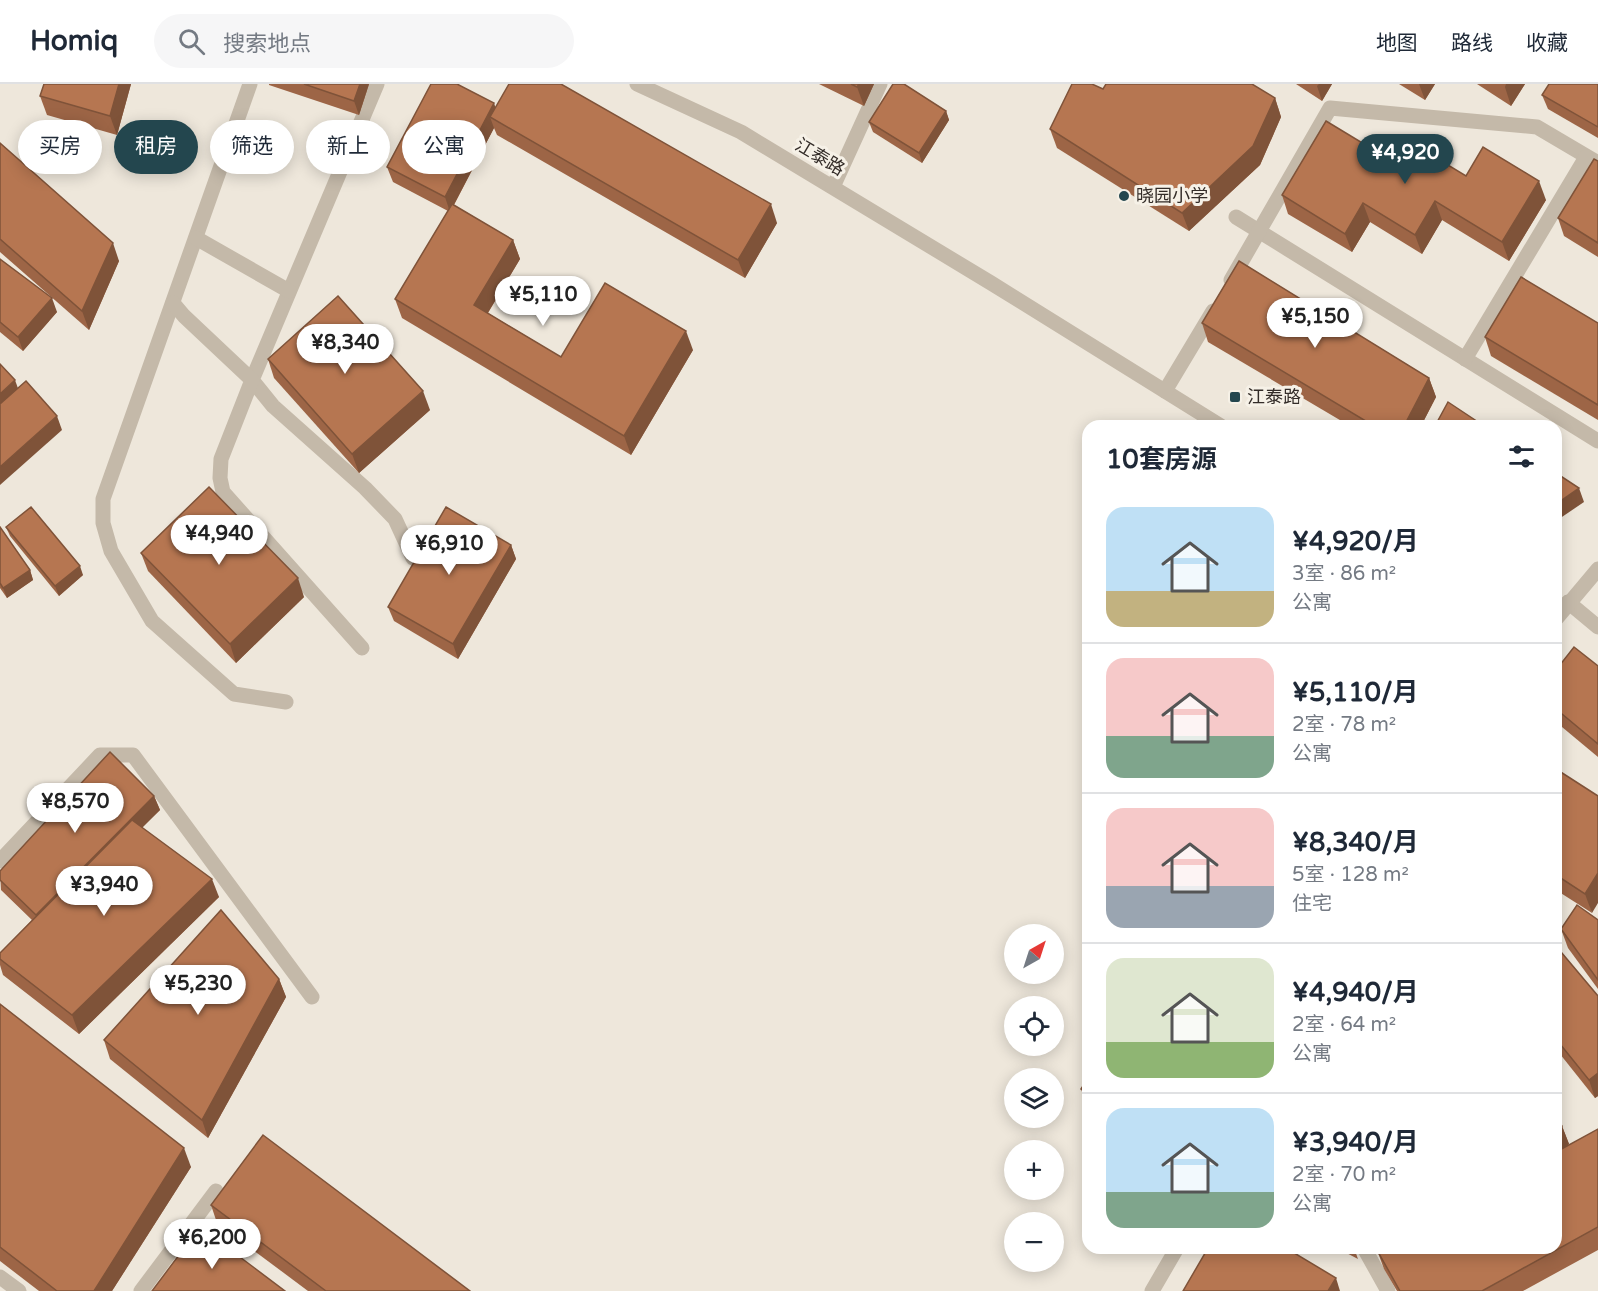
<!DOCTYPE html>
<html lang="zh">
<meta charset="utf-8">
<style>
body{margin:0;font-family:"Varela Round","Noto Sans SC",sans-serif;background:#f6f6f7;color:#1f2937;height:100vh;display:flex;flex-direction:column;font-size:22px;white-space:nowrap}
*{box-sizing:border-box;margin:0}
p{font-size:20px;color:#747a83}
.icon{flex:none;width:33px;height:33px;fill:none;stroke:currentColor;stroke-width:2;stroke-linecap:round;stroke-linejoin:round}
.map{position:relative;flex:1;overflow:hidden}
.details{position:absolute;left:1082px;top:336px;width:480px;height:834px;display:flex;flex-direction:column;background:#fff;border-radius:18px;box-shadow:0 3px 15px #0003}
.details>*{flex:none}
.top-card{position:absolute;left:18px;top:36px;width:570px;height:54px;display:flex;gap:12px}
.needle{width:39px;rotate:39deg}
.buttons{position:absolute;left:1004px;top:840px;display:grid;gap:12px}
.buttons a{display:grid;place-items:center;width:60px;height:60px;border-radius:50%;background:#fff;box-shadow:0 3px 15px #0003;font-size:30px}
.price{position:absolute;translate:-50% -51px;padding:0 14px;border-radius:21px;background:#fff;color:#222;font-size:20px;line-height:39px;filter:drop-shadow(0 2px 3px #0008)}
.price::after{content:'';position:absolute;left:50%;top:36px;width:18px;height:14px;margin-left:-9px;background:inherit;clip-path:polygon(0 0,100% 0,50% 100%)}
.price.selected{background:#23464e;color:#fff}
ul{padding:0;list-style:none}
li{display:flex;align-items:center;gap:18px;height:150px;padding:0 24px}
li+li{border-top:2px solid #e0e1e3}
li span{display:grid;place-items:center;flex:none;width:168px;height:120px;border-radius:18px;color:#555}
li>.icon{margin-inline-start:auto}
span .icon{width:72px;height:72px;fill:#fffc;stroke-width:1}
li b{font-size:26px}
h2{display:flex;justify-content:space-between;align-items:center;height:72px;padding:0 24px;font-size:26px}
.tag{padding:0 21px;border-radius:27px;background:#fff;box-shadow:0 3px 15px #0003;font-size:21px;line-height:54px}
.tag.selected{background:#23464e;color:#fff}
header{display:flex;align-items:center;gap:36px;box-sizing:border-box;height:84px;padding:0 30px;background:#fff;border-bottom:2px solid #e0e1e3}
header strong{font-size:28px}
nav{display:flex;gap:33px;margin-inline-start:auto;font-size:21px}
.search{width:420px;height:54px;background:#f6f6f7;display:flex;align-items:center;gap:15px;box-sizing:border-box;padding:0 21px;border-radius:33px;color:#747a83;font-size:22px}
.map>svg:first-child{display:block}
</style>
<header>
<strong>Homiq</strong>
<div class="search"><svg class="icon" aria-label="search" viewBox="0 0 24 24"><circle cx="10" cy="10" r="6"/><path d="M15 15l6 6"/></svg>搜索地点</div>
<nav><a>地图</a><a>路线</a><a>收藏</a></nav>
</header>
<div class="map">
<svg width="1598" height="1207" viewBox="0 0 1598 1207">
<rect width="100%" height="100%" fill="#eee7db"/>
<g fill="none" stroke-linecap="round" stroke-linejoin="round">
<g stroke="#c4b9a9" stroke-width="15">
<polyline points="250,0 103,415 103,439 111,467 152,537 234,610 286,618"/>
<polyline points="377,0 252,296 273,322 365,404 395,435 413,474"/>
<polyline points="637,0 741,48 991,199 1221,342"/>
<polyline points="833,103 880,0"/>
<polyline points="1236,133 1598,357"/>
<polyline points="196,154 289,207"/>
<polyline points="1231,196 1330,24 1537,43 1598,79"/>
<polyline points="173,219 184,232 252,296 221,375 220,394 223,408 362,564"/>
<polyline points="1465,275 1586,73"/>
<polyline points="1165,307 1213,227"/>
<polyline points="1568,518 1598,543"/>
<polyline points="1556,535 1598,485"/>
<polyline points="0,777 100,671 133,671 312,913"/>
<polyline points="1364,1164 1388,1207"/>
<polyline points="0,1193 19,1207"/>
<polyline points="141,1207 216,1107"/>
<polyline points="1152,1207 1177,1164"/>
</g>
</g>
<g fill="#9d6546">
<polygon points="44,0 131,0 117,51 47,31 40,12"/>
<polygon points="269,0 369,0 359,31 269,1"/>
<polygon points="819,0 874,0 864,22"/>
<polygon points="1296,0 1332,0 1322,17"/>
<polygon points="1399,0 1435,0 1425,16"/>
<polygon points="1477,0 1525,0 1511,22"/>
<polygon points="1598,0 1598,54 1548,25 1542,11"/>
<polygon points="1103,5 1275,14 1281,33 1260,81 1189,147 1057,64 1050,45"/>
<polygon points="495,23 777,139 745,194 497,51 494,44 454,121 513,156 520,175 488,229 561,273 693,266 631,371 402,234 395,215 448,127 393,98 387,83"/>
<polygon points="946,27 949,36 922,79 873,48 869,38"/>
<polygon points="0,59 119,177 89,246 0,168"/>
<polygon points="1392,77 1466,92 1546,116 1509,177 1442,136 1422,170 1370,138 1352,168 1288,130 1282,111"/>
<polygon points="1598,77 1598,173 1564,152 1558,134"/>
<polygon points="0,175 57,228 23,267 0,248"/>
<polygon points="1202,239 1429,294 1436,313 1421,342 1350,342 1208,258"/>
<polygon points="1598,239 1598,336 1491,272 1485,253"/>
<polygon points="268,275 430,326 359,389 274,294"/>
<polygon points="0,443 30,486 33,496 7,514 0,504"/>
<polygon points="6,443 83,491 59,512 10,452"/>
<polygon points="511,461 516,475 458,575 394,537 388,523"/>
<polygon points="141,469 304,513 236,579 148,487"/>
<polygon points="1598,582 1598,673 1556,638 1556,586"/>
<polygon points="1556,685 1592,829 1556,806"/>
<polygon points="154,712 160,726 142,743 219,813 79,950 3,891 0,881 0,869 32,836 1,806 0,787"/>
<polygon points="1598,836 1598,905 1568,864 1561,845"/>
<polygon points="1556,862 1598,912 1598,1012 1595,1014 1556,965"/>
<polygon points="279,895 286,913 208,1054 110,975 104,956"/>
<polygon points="0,920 191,1083 112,1207 39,1207 0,1177"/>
<polygon points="1088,994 1088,1023 1081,1005"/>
<polygon points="1562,1042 1569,1060 1564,1064 1598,1045 1598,1166 1523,1207 1397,1207 1384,1185 1377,1166 1556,1164"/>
<polygon points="211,1121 470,1207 308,1207 217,1139"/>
<polygon points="1337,1164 1354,1164 1358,1175"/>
</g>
<g fill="#7f5339">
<polygon points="119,0 131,0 117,51 110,32"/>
<polygon points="360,0 369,0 359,31 354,17"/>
<polygon points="859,0 874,0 864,22 857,3"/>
<polygon points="1319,0 1332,0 1322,17 1317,2"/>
<polygon points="1419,0 1435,0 1425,16"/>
<polygon points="1506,0 1525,0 1511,22 1505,3"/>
<polygon points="1275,14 1281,33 1260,81 1189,147 1182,129"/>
<polygon points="494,19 499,34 490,33 494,44 450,128 445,113"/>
<polygon points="946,27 949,36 922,79 919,69"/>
<polygon points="1539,97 1546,116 1509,177 1502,158"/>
<polygon points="1435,117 1442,136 1422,170 1415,151"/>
<polygon points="1363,119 1370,138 1352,168 1345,150"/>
<polygon points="771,120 777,139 745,194 738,176"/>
<polygon points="513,156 520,175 481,240 474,221"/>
<polygon points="113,159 119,177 89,246 82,227"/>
<polygon points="52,214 57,228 23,267 18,253"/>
<polygon points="686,247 693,266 631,371 624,352"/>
<polygon points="1429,294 1436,313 1421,342 1404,342"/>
<polygon points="15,296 20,310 0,329 0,310"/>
<polygon points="423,307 430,326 359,389 352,370"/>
<polygon points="57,332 62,346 0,401 0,383"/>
<polygon points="1579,404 1584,418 1556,437 1556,420"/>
<polygon points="511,461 516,475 458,575 453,560"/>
<polygon points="80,482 83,491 59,512 55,502"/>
<polygon points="30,486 33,496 7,514 3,504"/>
<polygon points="298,494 304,513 236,579 230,560"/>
<polygon points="154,712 160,726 41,845 36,831"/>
<polygon points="1598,789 1598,819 1592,829 1585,810"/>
<polygon points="212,795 219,813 79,950 72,931"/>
<polygon points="279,895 286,913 208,1054 202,1036"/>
<polygon points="1598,989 1598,1012 1595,1014 1589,996"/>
<polygon points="1562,1042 1569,1060 1556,1070 1556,1046"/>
<polygon points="184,1064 191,1083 112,1207 94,1207"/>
<polygon points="1336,1194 1340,1207 1328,1207"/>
</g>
<g fill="#b67651" stroke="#7f5339" stroke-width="1.5">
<polygon points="44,0 119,0 110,32 40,12"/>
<polygon points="304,0 360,0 354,17"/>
<polygon points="431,0 457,0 494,19 445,113 387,83"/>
<polygon points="509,0 561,0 771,120 738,176 490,33"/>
<polygon points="851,0 859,0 857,3"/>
<polygon points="893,0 904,0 946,27 919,69 869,38"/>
<polygon points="1072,0 1092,0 1103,5 1106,0 1252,0 1275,14 1253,62 1182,129 1050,45"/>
<polygon points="1549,0 1598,0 1598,43 1542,11"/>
<polygon points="1326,37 1392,77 1405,55 1466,92 1483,63 1539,97 1502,158 1435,117 1415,151 1363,119 1345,150 1282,111"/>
<polygon points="0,59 113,159 82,227 0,155"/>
<polygon points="1594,75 1598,77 1598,159 1558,134"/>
<polygon points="452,120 513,156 474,221 561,273 605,199 686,247 624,352 395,215"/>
<polygon points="0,175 52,214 18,253 0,238"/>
<polygon points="1239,177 1429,294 1404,342 1374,342 1202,239"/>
<polygon points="1521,193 1598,239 1598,321 1485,253"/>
<polygon points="338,212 423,307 352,370 268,275"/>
<polygon points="0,280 15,296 0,310"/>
<polygon points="26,297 57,332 0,383 0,320"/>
<polygon points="1448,318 1484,342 1435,342"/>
<polygon points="1556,389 1579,404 1556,420"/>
<polygon points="209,403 298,494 230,560 141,469"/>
<polygon points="31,423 80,482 55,502 6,443"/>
<polygon points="446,423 511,461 453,560 388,523"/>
<polygon points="0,443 30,486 3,504 0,499"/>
<polygon points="1574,563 1598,582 1598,660 1556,625 1556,586"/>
<polygon points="110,668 154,712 36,831 0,796 0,787"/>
<polygon points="1556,685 1598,712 1598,789 1585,810 1556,791"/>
<polygon points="132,736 212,795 72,931 0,875 0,869"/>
<polygon points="1577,821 1598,836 1598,896 1561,845"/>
<polygon points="221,826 279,895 202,1036 104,956"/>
<polygon points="1556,862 1598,912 1598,989 1589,996 1556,955"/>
<polygon points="0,920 184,1064 94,1207 57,1207 0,1163"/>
<polygon points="1088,994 1088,1009 1081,1005"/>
<polygon points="1556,1033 1562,1042 1556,1046"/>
<polygon points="1598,1045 1598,1143 1482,1207 1400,1207 1377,1166 1381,1164 1556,1164 1556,1068"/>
<polygon points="263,1051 470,1207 326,1207 211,1121"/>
<polygon points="200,1143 285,1207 152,1207"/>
<polygon points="1208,1164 1286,1164 1336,1194 1328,1207 1183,1207"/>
</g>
<g fill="#23464e" stroke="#f6f1e7" stroke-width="2">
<circle cx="1124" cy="112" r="6"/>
<rect x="1229" y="307" width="12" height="12" rx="3"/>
</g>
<g text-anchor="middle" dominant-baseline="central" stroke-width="6" stroke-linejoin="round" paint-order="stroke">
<g font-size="18" fill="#332c28" stroke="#f6f1e7">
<text transform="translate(820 73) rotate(31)">江泰路</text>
</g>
<g font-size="18" fill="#332c28" stroke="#f6f1e7" text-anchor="start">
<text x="1136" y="112">晓园小学</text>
<text x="1247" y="313">江泰路</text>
</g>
</g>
</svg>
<div class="buttons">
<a><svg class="needle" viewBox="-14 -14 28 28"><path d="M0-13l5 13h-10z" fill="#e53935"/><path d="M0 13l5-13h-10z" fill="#747a83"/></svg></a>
<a><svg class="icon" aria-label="locate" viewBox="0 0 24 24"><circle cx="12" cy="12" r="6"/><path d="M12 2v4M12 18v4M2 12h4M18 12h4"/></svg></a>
<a><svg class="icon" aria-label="layers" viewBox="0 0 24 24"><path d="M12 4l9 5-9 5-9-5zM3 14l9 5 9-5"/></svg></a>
<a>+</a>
<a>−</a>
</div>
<b class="price selected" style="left:1405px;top:101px">¥4,920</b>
<b class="price" style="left:543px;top:243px">¥5,110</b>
<b class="price" style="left:1315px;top:265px">¥5,150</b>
<b class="price" style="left:345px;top:291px">¥8,340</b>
<b class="price" style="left:219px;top:482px">¥4,940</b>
<b class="price" style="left:449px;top:492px">¥6,910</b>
<b class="price" style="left:75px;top:750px">¥8,570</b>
<b class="price" style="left:104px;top:833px">¥3,940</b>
<b class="price" style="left:198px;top:932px">¥5,230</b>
<b class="price" style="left:212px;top:1186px">¥6,200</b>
<div class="top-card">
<a class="tag">买房</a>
<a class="tag selected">租房</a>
<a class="tag">筛选</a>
<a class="tag">新上</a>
<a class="tag">公寓</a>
</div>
<section class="details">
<h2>10套房源<svg class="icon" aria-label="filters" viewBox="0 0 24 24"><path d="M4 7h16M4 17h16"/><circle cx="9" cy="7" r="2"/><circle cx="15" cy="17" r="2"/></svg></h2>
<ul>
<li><span style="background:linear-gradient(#bfe0f5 70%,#c2b280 0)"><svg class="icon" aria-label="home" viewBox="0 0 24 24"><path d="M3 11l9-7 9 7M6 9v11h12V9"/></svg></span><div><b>¥4,920/月</b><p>3室 · 86 m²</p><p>公寓</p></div></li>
<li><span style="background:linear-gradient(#f6c9c9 65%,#7fa58c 0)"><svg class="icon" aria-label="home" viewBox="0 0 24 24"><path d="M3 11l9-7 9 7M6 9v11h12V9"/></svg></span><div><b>¥5,110/月</b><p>2室 · 78 m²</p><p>公寓</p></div></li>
<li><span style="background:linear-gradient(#f6c9c9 65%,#9aa5b1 0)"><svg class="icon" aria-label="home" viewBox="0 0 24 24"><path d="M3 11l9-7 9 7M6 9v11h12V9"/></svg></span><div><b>¥8,340/月</b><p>5室 · 128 m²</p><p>住宅</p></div></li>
<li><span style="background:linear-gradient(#dfe7d0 70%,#8fb573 0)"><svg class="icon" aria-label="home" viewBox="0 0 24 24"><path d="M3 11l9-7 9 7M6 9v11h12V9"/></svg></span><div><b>¥4,940/月</b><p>2室 · 64 m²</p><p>公寓</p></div></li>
<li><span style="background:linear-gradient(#bfe0f5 70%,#7fa58c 0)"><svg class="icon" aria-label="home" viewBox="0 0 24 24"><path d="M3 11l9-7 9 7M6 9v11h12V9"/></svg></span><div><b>¥3,940/月</b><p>2室 · 70 m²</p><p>公寓</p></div></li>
</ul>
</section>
</div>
